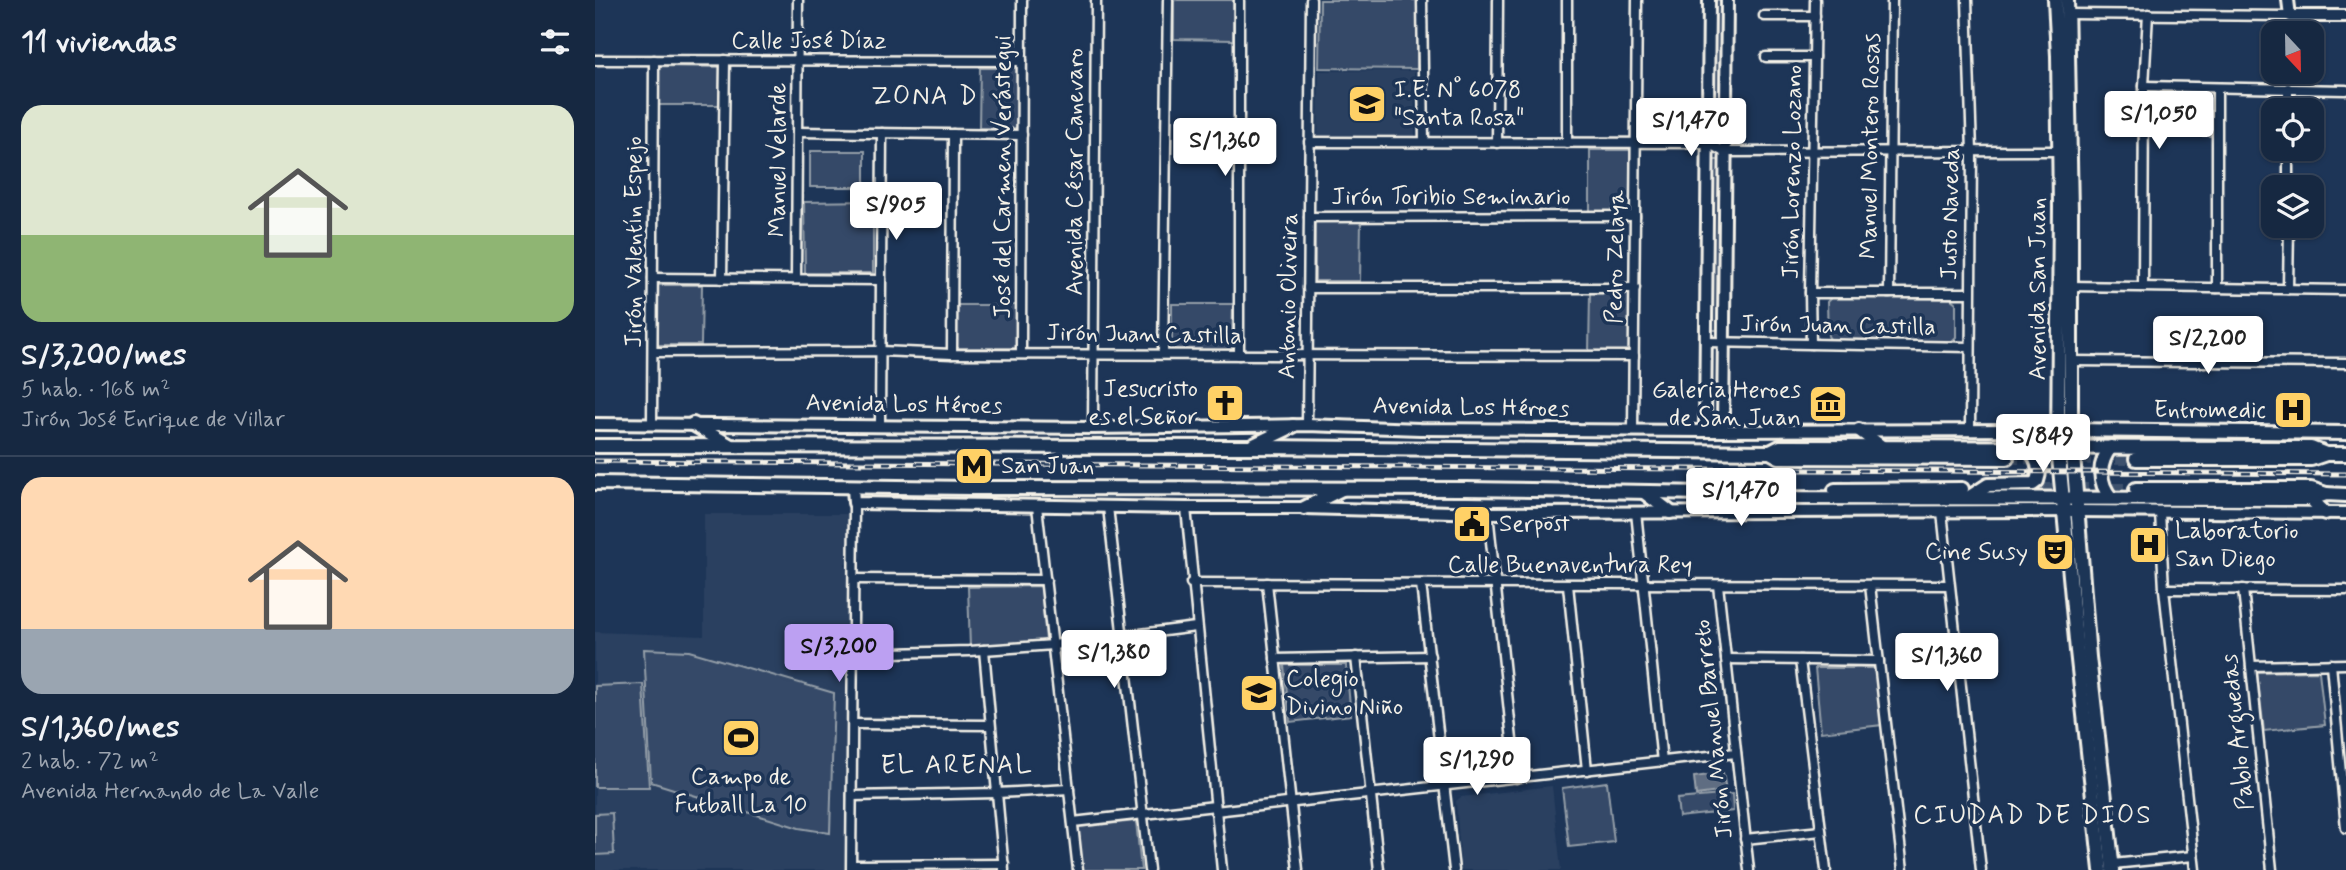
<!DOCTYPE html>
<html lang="es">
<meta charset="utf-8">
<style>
body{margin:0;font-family:Mynerve,sans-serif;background:#1f3048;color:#f1f3f6;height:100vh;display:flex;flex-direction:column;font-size:26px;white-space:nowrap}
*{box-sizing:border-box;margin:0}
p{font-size:23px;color:#9ea6b1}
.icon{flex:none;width:38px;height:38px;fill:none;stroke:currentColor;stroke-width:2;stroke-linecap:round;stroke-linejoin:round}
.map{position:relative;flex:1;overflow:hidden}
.panel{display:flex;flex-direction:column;background:#162841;width:595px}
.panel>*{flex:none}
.needle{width:46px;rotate:158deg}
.controls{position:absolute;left:1666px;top:21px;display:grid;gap:14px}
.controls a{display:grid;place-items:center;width:63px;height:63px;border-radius:14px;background:#162841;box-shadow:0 2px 5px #0004,0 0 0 2px #35445a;font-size:35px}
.price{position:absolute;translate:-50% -60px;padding:0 16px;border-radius:7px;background:#fff;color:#222;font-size:23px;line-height:46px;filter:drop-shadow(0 2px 4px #0008)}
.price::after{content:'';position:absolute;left:50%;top:42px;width:21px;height:16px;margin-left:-10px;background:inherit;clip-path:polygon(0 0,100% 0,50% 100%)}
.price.active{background:#bca0f2;color:#111}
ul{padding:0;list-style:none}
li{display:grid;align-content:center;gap:14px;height:371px;padding:0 21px}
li+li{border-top:2px solid #35445a}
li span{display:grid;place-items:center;height:217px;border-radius:21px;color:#555}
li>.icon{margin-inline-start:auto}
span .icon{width:126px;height:126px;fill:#fffc;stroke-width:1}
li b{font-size:30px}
h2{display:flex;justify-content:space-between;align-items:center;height:84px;padding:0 21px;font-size:30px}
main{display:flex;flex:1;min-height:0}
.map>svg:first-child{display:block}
</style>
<main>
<section class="panel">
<h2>11 viviendas<svg class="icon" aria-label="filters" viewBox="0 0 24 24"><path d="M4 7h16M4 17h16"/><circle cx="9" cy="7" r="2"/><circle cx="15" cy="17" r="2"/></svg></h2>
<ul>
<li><span style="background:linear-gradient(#dfe7d0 60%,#8fb573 0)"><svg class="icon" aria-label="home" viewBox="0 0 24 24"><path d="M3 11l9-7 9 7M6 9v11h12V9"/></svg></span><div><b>S/3,200/mes</b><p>5 hab. · 168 m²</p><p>Jirón José Enrique de Villar</p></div></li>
<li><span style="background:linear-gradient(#ffd9b3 70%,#9aa5b1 0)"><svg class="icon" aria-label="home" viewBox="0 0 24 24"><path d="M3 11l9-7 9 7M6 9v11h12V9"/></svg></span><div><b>S/1,360/mes</b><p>2 hab. · 72 m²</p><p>Avenida Hernando de La Valle</p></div></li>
</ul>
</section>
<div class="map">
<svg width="1751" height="870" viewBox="0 0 1751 870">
<rect width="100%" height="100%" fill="#1d3557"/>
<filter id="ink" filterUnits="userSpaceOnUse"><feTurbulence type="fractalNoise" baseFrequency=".0143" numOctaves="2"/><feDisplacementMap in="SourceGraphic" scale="14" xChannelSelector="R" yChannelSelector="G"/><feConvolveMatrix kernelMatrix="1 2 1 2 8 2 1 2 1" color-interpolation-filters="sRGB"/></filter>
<g filter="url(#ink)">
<g fill="#2a4060">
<polygon points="724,71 819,71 820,137 723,137"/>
<polygon points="109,514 253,514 253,561 250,564 253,573 257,808 251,870 0,870 0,787 54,787 48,685 0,686 0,632 109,636"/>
<polygon points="957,786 966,870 866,870 861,801 866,797"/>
</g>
<g fill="#354a67" stroke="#949ea8" stroke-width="2">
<polygon points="579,0 638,0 638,40 579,39"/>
<polygon points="725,0 823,0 822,69 724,68"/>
<polygon points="1118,0 1125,0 1124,134 1116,134"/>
<polygon points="64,66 125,67 124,105 63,105"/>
<polygon points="385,68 423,68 422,128 384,128"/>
<polygon points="1558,95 1617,95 1616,136 1558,136"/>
<rect x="995" y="150" width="41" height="61"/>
<rect x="215" y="151" width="55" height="36"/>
<polygon points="1118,160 1125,160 1123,330 1116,330"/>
<polygon points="278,201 278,273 210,273 209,202"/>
<polygon points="720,221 766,221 765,281 720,281"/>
<polygon points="63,285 107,285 106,345 63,345"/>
<polygon points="995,293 1037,294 1035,353 994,353"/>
<polygon points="1241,297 1356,299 1361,303 1361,337 1355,343 1236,340 1233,336 1232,302 1236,298"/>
<polygon points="577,304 638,304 637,350 577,350"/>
<rect x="362" y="305" width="61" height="43"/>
<polygon points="446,586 451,641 375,648 373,587"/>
<polygon points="49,649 94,651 239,693 235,833 204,828 56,782"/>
<polygon points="689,665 751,665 756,715 695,722"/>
<polygon points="1220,668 1280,668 1287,725 1226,732"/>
<polygon points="1724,671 1730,725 1669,731 1662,672"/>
<polygon points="48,684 54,787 0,787 0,686"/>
<polygon points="1012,782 1019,842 974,847 967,788"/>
<polygon points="1137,794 1138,811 1084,817 1082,799"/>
<polygon points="17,813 19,854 0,855 0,814"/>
<polygon points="541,821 546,870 488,870 483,827"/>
</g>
<polygon fill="#5e6d82" stroke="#9aa2ab" stroke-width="2" points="1128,773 1131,791 1101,795 1099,777"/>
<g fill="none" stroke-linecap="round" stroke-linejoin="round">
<g stroke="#3d516d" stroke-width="12" stroke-dasharray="12 6" stroke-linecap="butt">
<polyline points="1412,458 1541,459"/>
<polyline points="1427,489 1541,489"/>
</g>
<g stroke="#f4f1e8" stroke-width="13">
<g id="minor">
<polyline points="827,0 829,142"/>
<polyline points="1372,0 1377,152 1375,429"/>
<polyline points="1474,14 1695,16"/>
<polyline points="1169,16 1220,16"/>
<polyline points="1171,57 1219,57"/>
<polyline points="0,60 427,61"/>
<polyline points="1549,86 1751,90"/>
<polyline points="1693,88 1693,110"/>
<polyline points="202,132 427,135"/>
<polyline points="714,142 1113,143 1129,152 1469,151"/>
<polyline points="902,143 903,0"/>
<polyline points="972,143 972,0"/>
<polyline points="1693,149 1693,187"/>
<polyline points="714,217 1040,216"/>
<polyline points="58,278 286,280"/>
<polyline points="127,279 130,60"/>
<polyline points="201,279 203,0"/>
<polyline points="1474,286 1751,290"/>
<polyline points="1548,287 1549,86 1553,14"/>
<polyline points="713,288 1040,288"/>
<polyline points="1622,288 1622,88"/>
<polyline points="1693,289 1694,226"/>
<polyline points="1215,293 1375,293"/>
<polyline points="1294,293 1297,0"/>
<polyline points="1111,342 1375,347"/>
<polyline points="1216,344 1215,293 1220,0"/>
<polyline points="58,352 285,351 357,354 1039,356"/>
<polyline points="426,353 427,0"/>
<polyline points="357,354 358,134"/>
<polyline points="568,354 573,0"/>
<polyline points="644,355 644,0"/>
<polyline points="1475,361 1751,363"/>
<polyline points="57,424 59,60"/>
<polyline points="285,424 287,133"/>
<polyline points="712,425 716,0"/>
<polyline points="498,428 501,0"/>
<polyline points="1038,430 1042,0"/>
<polyline points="442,506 483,870"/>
<polyline points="513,507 554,870"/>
<polyline points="591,508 627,870"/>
<polyline points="1041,512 1067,762"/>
<polyline points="1347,512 1386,870"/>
<polyline points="1565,512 1569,589 1600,870"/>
<polyline points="893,513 921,778"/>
<polyline points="259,579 451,580"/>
<polyline points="596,583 1354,585"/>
<polyline points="672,583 703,870"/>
<polyline points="826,584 859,870"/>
<polyline points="973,585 992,770"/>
<polyline points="1123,585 1154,870"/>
<polyline points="1275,585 1308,870"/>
<polyline points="1569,589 1751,590"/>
<polyline points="1648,589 1677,870"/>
<polyline points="389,650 409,870"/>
<polyline points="258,654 374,651 458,645 601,627"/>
<polyline points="761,657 784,870"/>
<polyline points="680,659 835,656"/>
<polyline points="1131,659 1284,661"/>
<polyline points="1205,660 1231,870"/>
<polyline points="1736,664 1751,828"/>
<polyline points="1656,666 1751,664"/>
<polyline points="258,724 395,725"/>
<polyline points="257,796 402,793 474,789"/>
<polyline points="620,811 1141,753"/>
<polyline points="478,822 620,806"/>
<polyline points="1150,839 1226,831"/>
<polyline points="1518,864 1598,856"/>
<polyline points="258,865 409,864"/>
<polyline points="256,870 259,503"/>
</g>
</g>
<g stroke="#f4f1e8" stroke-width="16">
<g id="tertiary">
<polyline points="1693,0 1695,16 1751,16"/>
<polyline points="0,424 498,428 712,425 825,429 1110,431 1462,430"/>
<polyline points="1110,431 1114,0"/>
<polyline points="1128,431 1132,0"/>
<polyline points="258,487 259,503 591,508 709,508 893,513 1481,511 1751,513"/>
</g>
</g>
<g stroke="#f4f1e8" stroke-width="18">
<g id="secondary">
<polyline points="1460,0 1463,56 1465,207 1463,447 1482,651 1506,870"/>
<polyline points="1472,0 1476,212 1476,430 1494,657 1518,870"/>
<polyline points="1468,430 1751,433"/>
</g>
</g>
<g stroke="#f4f1e8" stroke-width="18">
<g id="primary">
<polyline points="98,424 134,445"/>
<polyline points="1264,430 1287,447"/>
<polyline points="0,446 655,447 1175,452 1185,447 1716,448 1731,454 1751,454"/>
<polyline points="657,446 698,426"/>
<path d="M1516,447C1503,463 1503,482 1516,498"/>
<polyline points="1175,452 1184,457 1412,458"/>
<polyline points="1541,459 1716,459 1731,454"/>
<polyline points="0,483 375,488 872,489 1174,494 1183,498 1716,499 1731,494 1751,495"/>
<polyline points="1541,489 1716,489 1731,494"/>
<polyline points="1240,490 1367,489"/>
<polyline points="1049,492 1075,512"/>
<path d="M1373,498L1393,485L1438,484L1442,481C1447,467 1442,456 1431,447"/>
<polyline points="1716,499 1730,513"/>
<polyline points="709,508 747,489"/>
</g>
</g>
<use href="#minor" stroke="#1d3557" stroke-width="8"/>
<use href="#tertiary" stroke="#1d3557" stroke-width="10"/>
<use href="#secondary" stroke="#1d3557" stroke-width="12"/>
<use href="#primary" stroke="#1d3557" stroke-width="12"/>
<g stroke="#f4f1e8" stroke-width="5">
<polyline id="rail" points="0,461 1751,474"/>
</g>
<use href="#rail" stroke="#1d3557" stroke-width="2.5" stroke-dasharray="8" stroke-linecap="butt"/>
</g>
</g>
<defs>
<g id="school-square" transform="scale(2.0125)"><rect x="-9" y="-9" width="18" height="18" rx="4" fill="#ffd166" stroke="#1d3557"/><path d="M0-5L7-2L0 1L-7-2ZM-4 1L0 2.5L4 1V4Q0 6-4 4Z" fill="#111"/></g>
<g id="church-square" transform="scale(2.0125)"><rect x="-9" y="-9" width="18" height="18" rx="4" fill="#ffd166" stroke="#1d3557"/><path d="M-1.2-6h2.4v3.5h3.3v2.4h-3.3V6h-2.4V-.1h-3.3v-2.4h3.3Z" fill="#111"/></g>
<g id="museum-square" transform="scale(2.0125)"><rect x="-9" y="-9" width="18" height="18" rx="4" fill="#ffd166" stroke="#1d3557"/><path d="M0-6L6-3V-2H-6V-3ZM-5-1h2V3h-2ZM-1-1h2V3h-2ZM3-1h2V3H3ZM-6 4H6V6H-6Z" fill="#111"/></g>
<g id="hospital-square" transform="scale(2.0125)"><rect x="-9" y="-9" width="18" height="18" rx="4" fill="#ffd166" stroke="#1d3557"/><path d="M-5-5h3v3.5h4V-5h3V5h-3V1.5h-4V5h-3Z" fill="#111"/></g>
<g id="metro-square" transform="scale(2.0125)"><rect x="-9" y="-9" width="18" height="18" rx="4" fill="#ffd166" stroke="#1d3557"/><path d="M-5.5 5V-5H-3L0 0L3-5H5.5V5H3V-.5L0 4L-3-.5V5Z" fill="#111"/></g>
<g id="civic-square" transform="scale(2.0125)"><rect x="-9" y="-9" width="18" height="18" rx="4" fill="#ffd166" stroke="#1d3557"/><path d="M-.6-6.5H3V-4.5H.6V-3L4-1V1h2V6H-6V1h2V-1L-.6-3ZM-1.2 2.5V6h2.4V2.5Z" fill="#111"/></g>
<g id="theatre-square" transform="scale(2.0125)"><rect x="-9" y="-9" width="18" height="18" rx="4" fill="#ffd166" stroke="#1d3557"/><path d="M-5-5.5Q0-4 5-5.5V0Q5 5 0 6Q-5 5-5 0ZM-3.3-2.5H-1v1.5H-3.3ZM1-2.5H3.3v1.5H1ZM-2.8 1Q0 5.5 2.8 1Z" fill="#111"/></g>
<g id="stadium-square" transform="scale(2.0125)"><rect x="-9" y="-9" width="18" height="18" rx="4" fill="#ffd166" stroke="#1d3557"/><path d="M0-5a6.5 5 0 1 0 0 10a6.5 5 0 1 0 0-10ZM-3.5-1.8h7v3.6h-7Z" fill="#111"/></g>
</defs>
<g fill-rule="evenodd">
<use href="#school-square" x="772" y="104"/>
<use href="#church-square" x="630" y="403"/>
<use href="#museum-square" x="1233" y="404"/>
<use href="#hospital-square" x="1698" y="410"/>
<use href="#metro-square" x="379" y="466"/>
<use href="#civic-square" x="877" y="524"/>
<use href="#hospital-square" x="1553" y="545"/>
<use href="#theatre-square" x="1460" y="552"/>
<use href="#school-square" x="664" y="693"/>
<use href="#stadium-square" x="146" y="738"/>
</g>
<g text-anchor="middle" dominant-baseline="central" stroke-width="7" stroke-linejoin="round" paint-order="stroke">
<g font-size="24" fill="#f4f1e8" stroke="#1d3557">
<text x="214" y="41">Calle José Díaz</text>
<text transform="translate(1276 146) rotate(-89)">Manuel Montero Rosas</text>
<text transform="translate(183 160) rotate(-90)">Manuel Velarde</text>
<text transform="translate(480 172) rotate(-90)">Avenida César Canevaro</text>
<text transform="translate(1198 172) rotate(-89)">Jirón Lorenzo Lozano</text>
<text transform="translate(408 177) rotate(-90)">José del Carmen Verástegui</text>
<text x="856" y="197">Jirón Toribio Seminario</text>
<text transform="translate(1356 214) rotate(-89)">Justo Naveda</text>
<text transform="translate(39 242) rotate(-90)">Jirón Valentín Espejo</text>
<text transform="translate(1021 257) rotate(-89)">Pedro Zelaya</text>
<text transform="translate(1443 289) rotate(-90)">Avenida San Juan</text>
<text transform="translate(694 296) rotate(-89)">Antonio Oliveira</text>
<text transform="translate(1243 326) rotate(1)">Jirón Juan Castilla</text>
<text transform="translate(549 335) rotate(1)">Jirón Juan Castilla</text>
<text transform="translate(309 405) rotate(1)">Avenida Los Héroes</text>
<text transform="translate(876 408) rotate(1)">Avenida Los Héroes</text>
<text x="975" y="565">Calle Buenaventura Rey</text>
<text transform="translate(1119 729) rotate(-96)">Jirón Manuel Barreto</text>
<text transform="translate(1643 732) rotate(-96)">Pablo Arguedas</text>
</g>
<g font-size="24" fill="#f4f1e8" stroke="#1d3557" text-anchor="start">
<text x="799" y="90">I.E. N° 6078<tspan x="799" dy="28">"Santa Rosa"</tspan></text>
<text x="603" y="389" text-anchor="end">Jesucristo<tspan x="603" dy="28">es el Señor</tspan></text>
<text x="1206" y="390" text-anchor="end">Galeria Heroes<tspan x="1206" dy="28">de San Juan</tspan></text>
<text x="1671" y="410" text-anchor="end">Entromedic</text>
<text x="406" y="466">San Juan</text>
<text x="904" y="524">Serpost</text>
<text x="1580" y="531">Laboratorio<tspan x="1580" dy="28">San Diego</tspan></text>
<text x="1433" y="552" text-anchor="end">Cine Susy</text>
<text x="691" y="679">Colegio<tspan x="691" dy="28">Divino Niño</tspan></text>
<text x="146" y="777" text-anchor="middle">Campo de<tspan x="146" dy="28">Futball La 10</tspan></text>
</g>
<g font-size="26" letter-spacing="2" fill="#f4f1e8" stroke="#1d3557">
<text x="330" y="97">ZONA D</text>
<text x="362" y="766">EL ARENAL</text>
<text x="1438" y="816">CIUDAD DE DIOS</text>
</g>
</g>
</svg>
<div class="controls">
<a><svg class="needle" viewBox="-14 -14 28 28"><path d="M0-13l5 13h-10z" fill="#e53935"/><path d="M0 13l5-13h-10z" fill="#9ea6b1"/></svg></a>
<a><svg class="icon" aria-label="locate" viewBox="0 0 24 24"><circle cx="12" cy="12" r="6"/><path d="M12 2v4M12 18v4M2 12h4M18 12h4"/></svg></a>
<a><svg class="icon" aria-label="layers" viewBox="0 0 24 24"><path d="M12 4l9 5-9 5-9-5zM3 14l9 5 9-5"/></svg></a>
</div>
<b class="price" style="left:1564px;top:151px">S/1,050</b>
<b class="price" style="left:1096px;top:158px">S/1,470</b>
<b class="price" style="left:630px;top:178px">S/1,360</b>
<b class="price" style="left:301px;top:242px">S/905</b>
<b class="price" style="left:1613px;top:376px">S/2,200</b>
<b class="price" style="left:1448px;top:474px">S/849</b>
<b class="price" style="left:1146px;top:528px">S/1,470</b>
<b class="price active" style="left:244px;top:684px">S/3,200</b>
<b class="price" style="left:519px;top:690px">S/1,380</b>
<b class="price" style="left:1352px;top:693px">S/1,360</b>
<b class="price" style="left:882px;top:797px">S/1,290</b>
</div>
</main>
